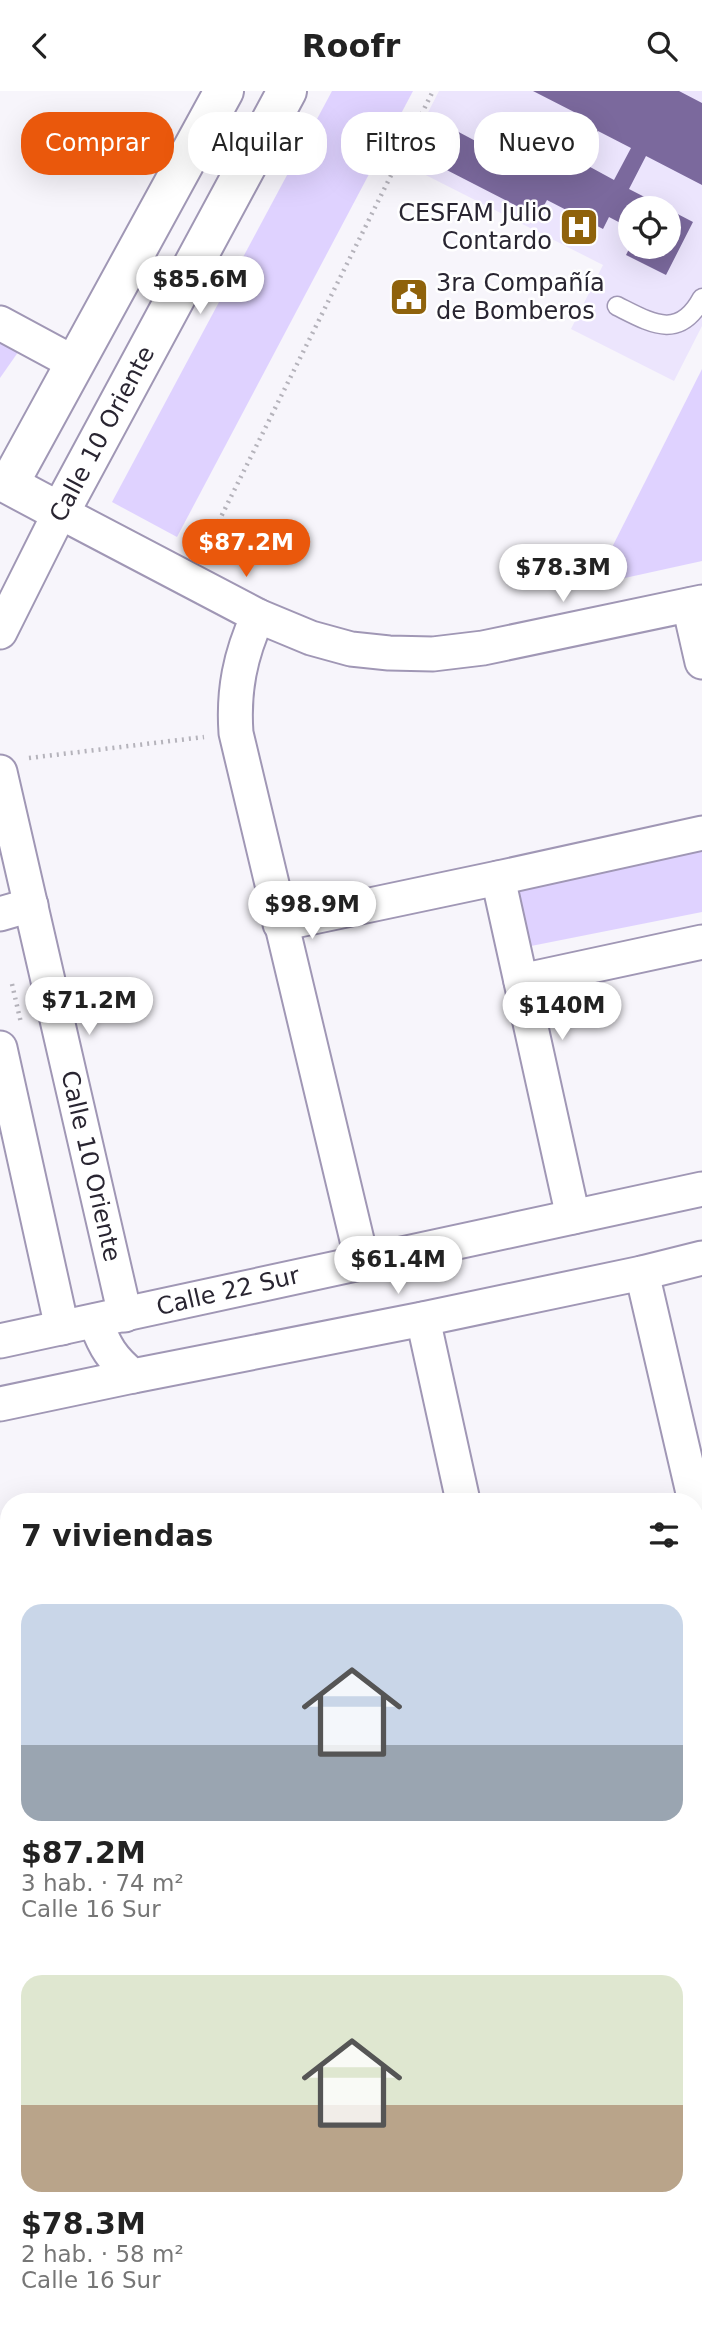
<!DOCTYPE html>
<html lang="es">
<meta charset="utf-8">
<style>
body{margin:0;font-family:"DejaVu Sans",sans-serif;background:#f2f2f2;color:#222;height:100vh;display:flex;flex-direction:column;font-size:26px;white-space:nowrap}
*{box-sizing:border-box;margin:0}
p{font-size:23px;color:#767676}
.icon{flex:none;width:38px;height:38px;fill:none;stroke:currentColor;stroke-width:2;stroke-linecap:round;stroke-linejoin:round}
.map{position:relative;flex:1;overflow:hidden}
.details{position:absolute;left:0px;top:1402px;width:704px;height:842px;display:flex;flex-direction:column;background:#fff;border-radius:28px 28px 0 0;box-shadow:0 7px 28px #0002}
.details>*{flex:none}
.guide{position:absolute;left:21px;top:21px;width:662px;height:63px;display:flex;gap:14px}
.buttons{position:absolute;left:618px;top:105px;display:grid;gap:14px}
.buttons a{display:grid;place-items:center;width:63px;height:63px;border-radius:50%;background:#fff;box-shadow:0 7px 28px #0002;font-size:35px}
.price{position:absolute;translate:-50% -60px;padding:0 16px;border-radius:24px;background:#fff;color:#222;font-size:23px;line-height:46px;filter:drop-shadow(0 2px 4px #0008)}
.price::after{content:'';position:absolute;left:50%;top:42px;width:21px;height:16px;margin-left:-10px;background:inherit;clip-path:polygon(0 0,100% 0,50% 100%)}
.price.active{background:#ea580c;color:#fff}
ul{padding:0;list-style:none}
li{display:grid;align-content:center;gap:14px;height:371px;padding:0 21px}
li span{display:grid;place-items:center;height:217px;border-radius:21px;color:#555}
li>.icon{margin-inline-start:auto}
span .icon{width:126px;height:126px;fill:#fffc;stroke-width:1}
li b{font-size:30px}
h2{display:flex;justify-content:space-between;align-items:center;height:84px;padding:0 21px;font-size:30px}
.pill{padding:0 24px;border-radius:28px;background:#fff;box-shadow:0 7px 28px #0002;font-size:24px;line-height:63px}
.pill.active{background:#ea580c;color:#fff}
header{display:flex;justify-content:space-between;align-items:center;height:91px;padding:0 21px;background:#fff;font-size:32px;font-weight:800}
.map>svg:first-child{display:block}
</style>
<header><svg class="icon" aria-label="back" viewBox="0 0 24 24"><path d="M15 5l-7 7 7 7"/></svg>Roofr<svg class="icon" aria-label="search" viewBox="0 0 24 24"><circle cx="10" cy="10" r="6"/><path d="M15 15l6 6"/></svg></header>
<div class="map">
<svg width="702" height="2243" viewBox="0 0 702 2243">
<rect width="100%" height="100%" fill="#f7f5fb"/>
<path fill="#ece5fd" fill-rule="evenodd" d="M439,0H702V235L674,290L571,238L603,174L402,72ZM630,117H668V156H630Z"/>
<g fill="#dfd2ff">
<polygon points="332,0 413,0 177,446 112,411"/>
<polygon points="0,245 21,257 0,287"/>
<polygon points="702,278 702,470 593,494"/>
<polygon points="702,752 702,821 516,858 502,791"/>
</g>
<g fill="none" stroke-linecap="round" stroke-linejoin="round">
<g stroke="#7e719a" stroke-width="10">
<polyline points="0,1568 9,1567"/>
<polyline points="695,1577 702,1575"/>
</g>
</g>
<g fill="#7b699d" fill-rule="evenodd">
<path d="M533,0H679L702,12V94L646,65L629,98L666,117H630V137L609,126L603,138L547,109L538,126L435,73L453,38L500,63L515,35L570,63L582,39L573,33L578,23ZM598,40L631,57L614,89L581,71Z"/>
<polygon points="668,118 693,131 666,184 626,164 630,156 668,156"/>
</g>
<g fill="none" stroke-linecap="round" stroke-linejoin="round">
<g stroke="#a097b5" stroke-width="21">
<path id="lane" d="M617,215C651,232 679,250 702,207"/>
</g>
<g stroke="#a097b5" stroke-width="37">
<g id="street">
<polyline points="0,232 76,273"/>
<polyline points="689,514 702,571"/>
<path d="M258,525C240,564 233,600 236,642L362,1170"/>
<polyline points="0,541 60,421 258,525 311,547 351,558 389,562 433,563 483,557 702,511"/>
<polyline points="0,681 125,1224"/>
<polyline points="498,787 573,1126"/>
<polyline points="0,823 31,814"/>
<polyline points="280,833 498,787 702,742"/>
<polyline points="521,890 702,851"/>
<polyline points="0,957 62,1237"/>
<polyline points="642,1182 700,1432"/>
<polyline points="423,1228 463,1410"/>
<path d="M95,1230C105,1256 112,1268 133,1285L423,1228L642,1182L702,1167"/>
<polyline points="0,1250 702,1098"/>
<polyline points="0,1313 133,1285"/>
</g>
</g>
<g stroke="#a097b5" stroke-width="42">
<g id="secondary">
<polyline points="0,389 60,421 287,0"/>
<polyline points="9,393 224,0"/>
</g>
</g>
<g stroke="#b5b3bb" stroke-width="4.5" stroke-dasharray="2 5" stroke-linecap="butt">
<polyline points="203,462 433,0"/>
<polyline points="29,667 204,646"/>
<polyline points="12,893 21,932"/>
</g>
<use href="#lane" stroke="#fff" stroke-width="18"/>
<use href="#street" stroke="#fff" stroke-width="33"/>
<use href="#secondary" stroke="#fff" stroke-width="38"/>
</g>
<defs>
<g id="hospital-square" transform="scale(2.0125)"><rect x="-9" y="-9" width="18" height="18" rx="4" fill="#8f620b" stroke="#fff"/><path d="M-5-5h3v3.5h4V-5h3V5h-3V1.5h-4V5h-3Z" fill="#fff"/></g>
<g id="civic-square" transform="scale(2.0125)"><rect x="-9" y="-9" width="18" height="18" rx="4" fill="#8f620b" stroke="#fff"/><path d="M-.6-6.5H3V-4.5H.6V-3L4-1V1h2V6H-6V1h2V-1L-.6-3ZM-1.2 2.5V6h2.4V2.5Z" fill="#fff"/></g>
</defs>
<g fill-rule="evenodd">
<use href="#hospital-square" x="579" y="136"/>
<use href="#civic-square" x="409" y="206"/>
</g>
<g text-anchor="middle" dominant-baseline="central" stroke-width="5" stroke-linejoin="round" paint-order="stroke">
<g font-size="24" fill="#292531" stroke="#fff" text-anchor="end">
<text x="552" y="122">CESFAM Julio<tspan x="552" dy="28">Contardo</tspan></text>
<text x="436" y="192" text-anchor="start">3ra Compañía<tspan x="436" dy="28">de Bomberos</tspan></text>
</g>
<g font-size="24" fill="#292531" stroke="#fff">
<text transform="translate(102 343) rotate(-62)">Calle 10 Oriente</text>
<text transform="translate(91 1075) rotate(77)">Calle 10 Oriente</text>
<text transform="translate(228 1200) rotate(-13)">Calle 22 Sur</text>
</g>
</g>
</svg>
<div class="buttons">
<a><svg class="icon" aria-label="locate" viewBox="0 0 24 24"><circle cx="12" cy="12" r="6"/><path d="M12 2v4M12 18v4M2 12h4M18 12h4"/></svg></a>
</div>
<b class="price" style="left:200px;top:225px">$85.6M</b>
<b class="price active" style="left:246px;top:488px">$87.2M</b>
<b class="price" style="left:563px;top:513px">$78.3M</b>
<b class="price" style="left:312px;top:850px">$98.9M</b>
<b class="price" style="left:89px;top:946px">$71.2M</b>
<b class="price" style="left:562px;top:951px">$140M</b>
<b class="price" style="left:398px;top:1205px">$61.4M</b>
<div class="guide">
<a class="pill active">Comprar</a>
<a class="pill">Alquilar</a>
<a class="pill">Filtros</a>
<a class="pill">Nuevo</a>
</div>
<section class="details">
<h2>7 viviendas<svg class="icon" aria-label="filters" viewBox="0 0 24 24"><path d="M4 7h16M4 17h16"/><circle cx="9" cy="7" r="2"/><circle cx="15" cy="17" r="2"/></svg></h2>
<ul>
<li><span style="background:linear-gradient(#c9d6e8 65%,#9aa5b1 0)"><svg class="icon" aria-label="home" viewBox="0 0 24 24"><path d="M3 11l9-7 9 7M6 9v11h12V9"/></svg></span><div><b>$87.2M</b><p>3 hab. · 74 m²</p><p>Calle 16 Sur</p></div></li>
<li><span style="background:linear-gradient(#dfe7d0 60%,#b9a48a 0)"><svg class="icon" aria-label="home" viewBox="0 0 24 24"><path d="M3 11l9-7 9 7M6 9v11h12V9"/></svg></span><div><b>$78.3M</b><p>2 hab. · 58 m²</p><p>Calle 16 Sur</p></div></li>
</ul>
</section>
</div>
